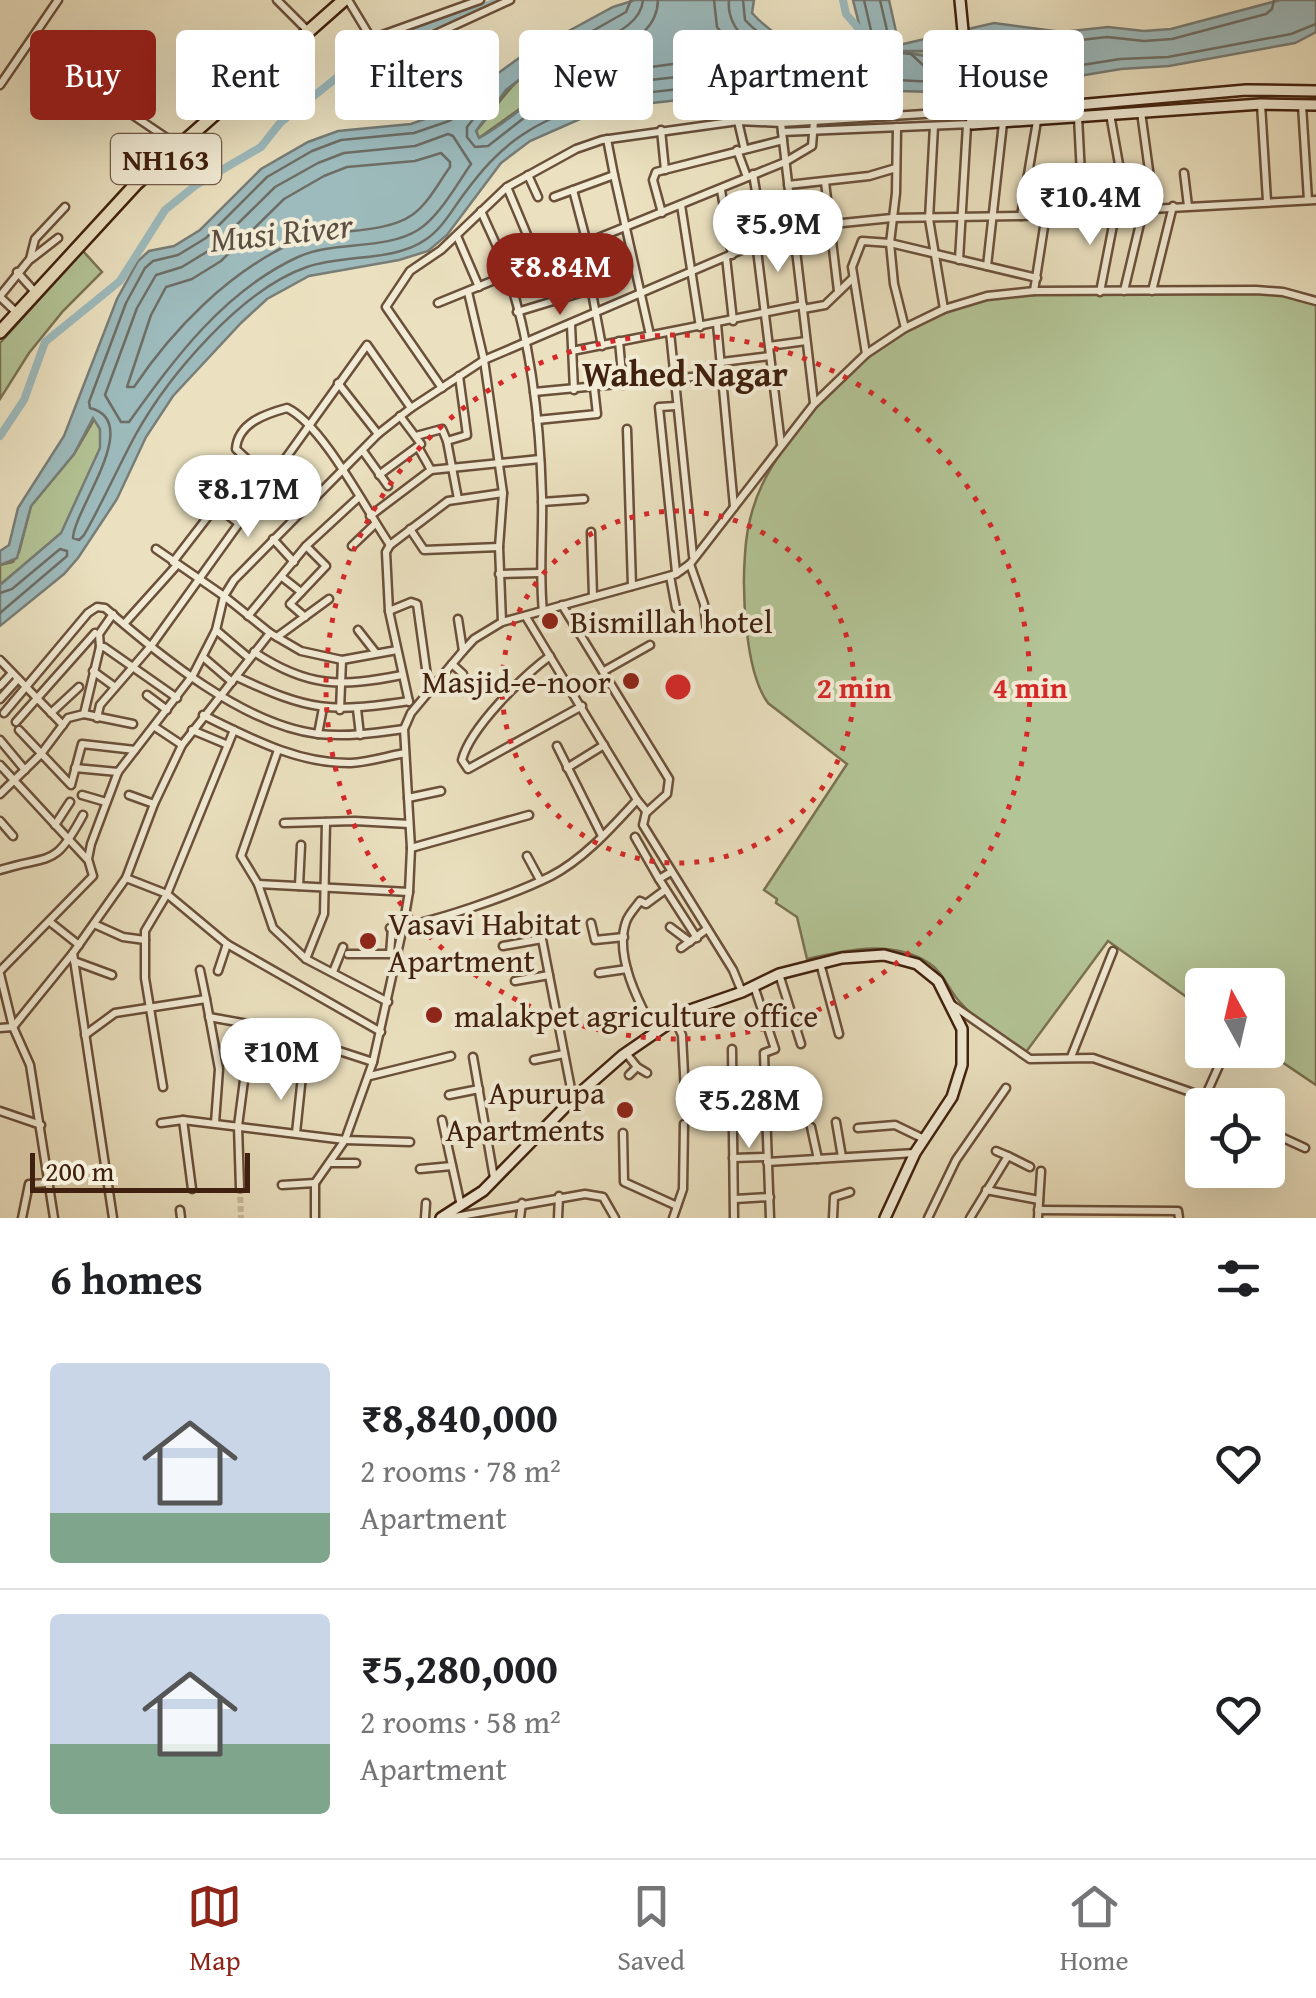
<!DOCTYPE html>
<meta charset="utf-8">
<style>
body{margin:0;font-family:"Gentium Book Plus",serif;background:#f6f6f6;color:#202124;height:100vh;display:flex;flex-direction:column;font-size:38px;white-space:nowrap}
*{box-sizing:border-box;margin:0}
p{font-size:32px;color:#757577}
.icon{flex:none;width:55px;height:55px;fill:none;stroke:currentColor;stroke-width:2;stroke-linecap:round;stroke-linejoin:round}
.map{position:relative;height:1218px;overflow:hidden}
.side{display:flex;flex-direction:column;background:#fff;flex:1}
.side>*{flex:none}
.top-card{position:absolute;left:30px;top:30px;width:1258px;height:90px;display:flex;gap:20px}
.needle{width:65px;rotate:352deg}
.fabs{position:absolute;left:1185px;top:968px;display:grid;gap:20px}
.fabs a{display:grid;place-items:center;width:100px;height:100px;border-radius:10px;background:#fff;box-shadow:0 10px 40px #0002;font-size:50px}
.scale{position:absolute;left:30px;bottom:25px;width:220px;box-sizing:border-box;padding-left:10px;border:5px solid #40200e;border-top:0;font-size:28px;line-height:35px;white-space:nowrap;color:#40200e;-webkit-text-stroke:8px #f2ecd6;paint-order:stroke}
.price{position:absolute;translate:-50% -85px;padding:0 22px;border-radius:35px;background:#fff;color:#222;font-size:32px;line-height:65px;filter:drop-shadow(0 2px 5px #0008)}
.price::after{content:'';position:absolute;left:50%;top:60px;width:30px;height:22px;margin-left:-15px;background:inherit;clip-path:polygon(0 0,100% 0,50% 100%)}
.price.active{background:#8f2418;color:#fff}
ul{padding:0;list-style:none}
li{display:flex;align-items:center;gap:30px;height:250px;padding:0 50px}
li+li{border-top:2px solid #e0e0e0}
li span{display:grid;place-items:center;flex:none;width:280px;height:200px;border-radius:10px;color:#555}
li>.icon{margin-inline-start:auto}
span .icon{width:120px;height:120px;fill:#fffc;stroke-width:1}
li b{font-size:42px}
h2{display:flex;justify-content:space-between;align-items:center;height:120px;padding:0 50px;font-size:42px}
.pill{padding:0 35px;border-radius:10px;background:#fff;box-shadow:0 10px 40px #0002;font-size:35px;line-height:90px}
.pill.active{background:#8f2418;color:#fff}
.dock{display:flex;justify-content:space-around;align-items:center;height:140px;border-top:2px solid #e0e0e0;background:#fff;font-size:28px;color:#757577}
.dock a{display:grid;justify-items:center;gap:5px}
.dock .active{color:#8f2418}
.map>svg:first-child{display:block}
</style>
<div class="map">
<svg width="1316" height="1218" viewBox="0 0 1316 1218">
<rect width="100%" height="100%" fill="#ebe1c0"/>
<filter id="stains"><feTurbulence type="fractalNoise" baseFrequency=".002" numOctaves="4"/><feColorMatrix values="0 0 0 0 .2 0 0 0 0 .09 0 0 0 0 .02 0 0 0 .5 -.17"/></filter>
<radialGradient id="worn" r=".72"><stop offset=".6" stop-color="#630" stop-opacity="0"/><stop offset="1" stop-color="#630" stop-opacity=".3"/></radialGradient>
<g fill="#b3c496" stroke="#7a7252" stroke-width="2.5">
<path d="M1002,34L1047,43L1050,48C1024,57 925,62 903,51H932Z"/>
<path d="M556,60L559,72L556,76L532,100L479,138L476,131C504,100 511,74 556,60Z"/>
<polygon points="83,251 102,272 63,311 29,353 0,399 0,343"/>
<path d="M1262,293L1288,295L1316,303V1085L1264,1050H1268V985H1202V1008L1108,941L1026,1052C1002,1039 976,1021 958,1000C948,988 942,971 929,963C891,939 848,950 807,959L797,917L776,903L777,899L764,890L847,764L768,703C745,672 742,592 745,554C748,500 769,466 802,424C849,363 918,311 995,296C1023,291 1057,294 1086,294C1145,294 1203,293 1262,293Z"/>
<polygon points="95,418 100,429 101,448 62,533 0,585 0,565 13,562 19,552 31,506 74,454"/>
</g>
<path fill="#9dbbbd" stroke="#787d77" stroke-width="2.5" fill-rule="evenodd" d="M635,0H754L752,13C781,45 825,61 867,56L853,0H889L899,45L994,23L1062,32L1108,27L1144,31L1171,29L1280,0H1316V32L1295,43L1169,66L1121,69L977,93L856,90L733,94L643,104L580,119L530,141L501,163L447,235L428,251L399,260L309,276L267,299L241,323L173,396L146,437L117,499L78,558L64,574L0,626V585L61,533L100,448V429L93,418L74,454L31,506L17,558L0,565V551L9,545L18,508L64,436L117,299L138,261L149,251L174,246L200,230L261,169L308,142L338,131L411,124L445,112L519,58L613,7ZM1002,34L1047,43L1050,47C1025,58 927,61 903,51H932ZM553,60H556C558,67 560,69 556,76C543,94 498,128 479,138L476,131L506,90L529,72Z"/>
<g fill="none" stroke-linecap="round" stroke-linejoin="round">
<g stroke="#6e6e66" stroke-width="2.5">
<path d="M631,0L626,12L564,47L569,71L563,83L538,107L488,146L475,147L467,137V127L478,113L474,107L449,121L414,133L341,140L312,151L267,177L206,238L178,255L153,261L145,268L126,303L89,402L90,408C144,421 74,509 73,538L79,540L84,535C103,502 118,467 136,434C169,375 242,289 307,267C344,254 393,262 425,240C442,229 452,210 464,194C481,171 498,151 522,135C591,87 713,85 794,84C815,84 835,80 855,80C890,79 926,82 961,82"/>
<path d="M643,0C641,28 601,39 580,53L581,75L574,90L576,95L641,81L731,71L781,70V63C756,50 726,31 729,0"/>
<path d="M658,0C657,35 624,44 598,60V74L733,56L734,49L717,27L714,0"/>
<path d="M743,0L745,20C770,47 836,83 873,63L876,52L864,0"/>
<polyline points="880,0 892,52 911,54 924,66 959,65"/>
<path d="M973,65C993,65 1040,71 1055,55C1059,52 1060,46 1063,42L1107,37L1144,41L1172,39L1266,14L1272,9L1274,0"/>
<polyline points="975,82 1120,59 1168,57 1291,34 1316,24"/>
<path d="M448,134L453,136L471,164C457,184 439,217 418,230C384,251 334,240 298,257C224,291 175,358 129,422H121L105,395L137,308L156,275L182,267L213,248L275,187L318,163L344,153L415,146Z"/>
<path d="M441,153L450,162V167C439,182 428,204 412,215C382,236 327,227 292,243C228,273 173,329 134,387H127L151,315L166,287L192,279L221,261L284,199L324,176L347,167L415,161Z"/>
<polyline points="0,593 12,589 60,549 67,551 67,556 0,613"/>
</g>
<g stroke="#9dbbbd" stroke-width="8">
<polyline points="843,0 846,14 866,37"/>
<polyline points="0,436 24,400 45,342 120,281 165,210 196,185 261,147 280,123 380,43 503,0"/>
</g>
<polyline stroke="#c9ba9c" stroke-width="6" stroke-dasharray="6 3" stroke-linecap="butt" points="240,1188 241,1218"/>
<g stroke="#6b503a" stroke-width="11">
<g id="street">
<polyline points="277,0 308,31"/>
<polyline points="348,0 383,58 394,86 465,58"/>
<polyline points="371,39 480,0"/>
<polyline points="383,58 510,0"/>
<polyline points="0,85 58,0"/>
<polyline points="115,103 180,147"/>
<polyline points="1261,104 1267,201"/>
<polyline points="1302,105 1308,200"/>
<polyline points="1141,112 1154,207"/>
<polyline points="1110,114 1127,209"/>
<polyline points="1078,117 1083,213"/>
<polyline points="738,121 744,147"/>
<polyline points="781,123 782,132 972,124"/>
<polyline points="934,126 929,219 944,309"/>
<polyline points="897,127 896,193 890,243 894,284 905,328"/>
<polyline points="661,130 665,170"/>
<polyline points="782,132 814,403"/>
<polyline points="607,139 614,175"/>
<polyline points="124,150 162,158"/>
<polyline points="737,150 747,177"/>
<polyline points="1184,173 1188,206"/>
<polyline points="753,174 764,239"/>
<polyline points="528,175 538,197"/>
<polyline points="825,182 838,291"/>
<polyline points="788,185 869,176 896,168"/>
<polyline points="507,187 538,261"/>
<polyline points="573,190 587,243"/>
<polyline points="721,190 732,255"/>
<polyline points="554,197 614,175 650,335"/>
<polyline points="681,205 700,327"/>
<path d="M481,211C490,232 501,253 508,275C532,346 540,422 542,496C543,535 539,573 543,612"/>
<polyline points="662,213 653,180 656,172 783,140"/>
<polyline points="1021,216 1037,121"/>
<polyline points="457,236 479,287"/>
<polyline points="756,242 781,444"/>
<polyline points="583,245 602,346"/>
<polyline points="726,257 733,321"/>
<polyline points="31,259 58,238"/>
<polyline points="959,260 967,125"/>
<polyline points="987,266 1003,123"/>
<polyline points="17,272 35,292"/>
<polyline points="1034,291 1046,214"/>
<polyline points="1124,291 1144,207"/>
<polyline points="1152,291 1173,206"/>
<polyline points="468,292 484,360 503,493 499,547 502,622"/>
<polyline points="1100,292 1116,210"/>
<polyline points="0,296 30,259 35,239 65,207"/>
<polyline points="0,297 17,313"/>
<polyline points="438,303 785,162 812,146 814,121"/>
<polyline points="803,309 825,305 853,278"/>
<polyline points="517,312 593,289"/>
<polyline points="717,324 734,507"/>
<polyline points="571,325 574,390"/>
<polyline points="670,332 693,556"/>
<polyline points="619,341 623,385"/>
<polyline points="769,346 806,341"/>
<polyline points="572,351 803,305"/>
<polyline points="866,354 852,267 862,241 890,243 1037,278"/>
<polyline points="722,362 770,356"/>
<polyline points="338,383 378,434"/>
<polyline points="442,388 386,307 410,271 441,250 507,187 576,149 602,140 738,121 781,123 971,111"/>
<polyline points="534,392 723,374"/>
<polyline points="537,420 597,414 594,388"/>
<polyline points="627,429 632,586"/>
<polyline points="416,436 442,429 447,441"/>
<polyline points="363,451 388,486"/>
<polyline points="431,470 540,459"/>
<polyline points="379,475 421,444 400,416"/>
<polyline points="197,485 217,503"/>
<polyline points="458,499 447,441 467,435 459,376"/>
<polyline points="542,502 584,499"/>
<polyline points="215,505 238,523"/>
<polyline points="370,516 431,470 418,447"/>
<polyline points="410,529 424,550 499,547"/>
<polyline points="591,532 593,596"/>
<polyline points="273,539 294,562"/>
<polyline points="390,545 386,552 389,611 409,702"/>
<polyline points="352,546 375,524"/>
<polyline points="156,549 224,596 270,633 301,651 342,660 397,650"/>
<path d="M173,562L250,462L236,449C238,423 265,414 287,408C323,425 366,510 390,545L448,501L503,493"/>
<polyline points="690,564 704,604 707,631"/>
<polyline points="676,572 659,407 676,406"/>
<polyline points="499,574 539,573"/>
<polyline points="670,576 676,608"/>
<polyline points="282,577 301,592"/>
<polyline points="562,605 669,779 667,794 647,812 637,800"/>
<polyline points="389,611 411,602 417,604 429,690"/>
<polyline points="248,616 306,546 358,498"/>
<polyline points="305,617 290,604 326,566 306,546"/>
<polyline points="458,619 463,651"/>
<polyline points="124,624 177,565"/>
<polyline points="216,630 249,658"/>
<polyline points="358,630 376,653"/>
<polyline points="277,637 329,599"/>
<polyline points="100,647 99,634 113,614"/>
<path d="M254,652C308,688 341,687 402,675"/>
<path d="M550,656C523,676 470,728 462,760L468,769L582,706"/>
<polyline points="203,657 232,682"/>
<polyline points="0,660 63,725"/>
<polyline points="452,664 463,674"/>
<polyline points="93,671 115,687"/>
<polyline points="604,671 650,645"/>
<path d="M237,677C310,711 329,713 409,701"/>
<polyline points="0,686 12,673"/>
<polyline points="147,695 167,710"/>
<polyline points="0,699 18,679"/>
<polyline points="357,709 360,735"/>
<polyline points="340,710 342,660"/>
<path d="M4,713L88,613L97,607L105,608C160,656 244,725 318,734C347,737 375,733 404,729"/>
<polyline points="51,713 79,687"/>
<polyline points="84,714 133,724"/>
<path d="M203,715C250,738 298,764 351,763C369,762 388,756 405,753"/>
<polyline points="97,718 100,705 151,646 367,345 411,408"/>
<polyline points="16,722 95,633"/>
<polyline points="155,727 182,745"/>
<polyline points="19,730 71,785 82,744 135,750"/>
<polyline points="192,730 228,745"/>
<polyline points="318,734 323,708"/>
<polyline points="0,740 25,770"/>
<polyline points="557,746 602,836"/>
<polyline points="278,750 241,856 258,884 273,928 306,959 388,1002"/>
<polyline points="0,765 87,859"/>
<polyline points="75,768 118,772"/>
<polyline points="567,768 604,745"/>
<polyline points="0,794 41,754 68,718 84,714 100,647 104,647 177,698"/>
<polyline points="82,795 106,802"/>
<polyline points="129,795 154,804"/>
<polyline points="408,798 441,791"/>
<polyline points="646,812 643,825 733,970 742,992"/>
<polyline points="0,821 13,836"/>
<polyline points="284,823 355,821 409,824"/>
<polyline points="55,825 70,802"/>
<polyline points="635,837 659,879 671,872"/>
<polyline points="411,848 529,815"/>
<polyline points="527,856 540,880"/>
<path d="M0,870C51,854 54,869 83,815"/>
<polyline points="126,878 167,894 227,944 381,1032"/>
<polyline points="659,879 697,938"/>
<polyline points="258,884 409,892"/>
<polyline points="299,886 301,845"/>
<polyline points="50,922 79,945"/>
<polyline points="591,923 595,940 624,937"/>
<polyline points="94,924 123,937 145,940"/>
<polyline points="670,927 690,942"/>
<path d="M390,928C428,925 515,894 551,876C584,859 612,827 637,800L526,617"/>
<polyline points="503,946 542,939 573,1099"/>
<polyline points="681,948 707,929"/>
<polyline points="73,953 113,1218"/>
<polyline points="348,954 398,954"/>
<polyline points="390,954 392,928"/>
<polyline points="306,959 324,914 326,822"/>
<polyline points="74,961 112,975"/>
<polyline points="820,963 839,1034"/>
<polyline points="200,970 206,999"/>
<polyline points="0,971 93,876 88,859 91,844 118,772 193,675 216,630 224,596 234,580 378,434 411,408 484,360 793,228 892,218 1021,216 1316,200"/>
<polyline points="218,971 227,944"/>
<polyline points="333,972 343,947"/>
<polyline points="599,973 627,969"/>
<polyline points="0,974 13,1027 30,1065 54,1218"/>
<polyline points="779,974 801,1044"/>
<polyline points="515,981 549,975"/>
<polyline points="951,1004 1030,1059 1093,1058 1205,1097 1226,1050"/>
<polyline points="209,1017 293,1032"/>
<polyline points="675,1020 682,1035 685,1093"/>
<polyline points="528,1021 557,1016"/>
<polyline points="0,1028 13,1027 73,953 126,878 154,804 182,745 270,633"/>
<path d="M655,1033C639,1003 614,956 626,922C628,915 636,907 640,901L646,904L665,890"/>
<polyline points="85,1035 115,1013 206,999 219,1069 215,1123"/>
<polyline points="327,1047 373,1062"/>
<polyline points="732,1049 734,1218"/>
<polyline points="626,1053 637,1067 647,1073"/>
<polyline points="473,1057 494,1178"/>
<polyline points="1071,1057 1113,951"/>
<polyline points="534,1060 564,1054"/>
<polyline points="281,1073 302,1076 304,1063"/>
<polyline points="629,1075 637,1067"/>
<polyline points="370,1076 451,1056"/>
<polyline points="732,1084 765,1084 764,1053 775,1049 754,986"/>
<polyline points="765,1084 770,1218"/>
<polyline points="163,1087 145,978 145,931 167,894 234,730"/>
<polyline points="449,1095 479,1089"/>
<polyline points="1205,1097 1220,1105"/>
<polyline points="0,1111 41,1125"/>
<polyline points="183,1120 192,1189"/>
<polyline points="442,1120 461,1206"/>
<polyline points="836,1122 842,1157"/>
<polyline points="161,1123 183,1120 345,1140 410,1142"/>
<polyline points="733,1123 767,1120"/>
<polyline points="811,1127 818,1159"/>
<polyline points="858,1128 895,1125 924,1139"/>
<polyline points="1268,1131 1305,1148"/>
<polyline points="296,1133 302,1076"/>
<polyline points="623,1133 624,1182 677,1206"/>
<polyline points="996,1151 1008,1156"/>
<polyline points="733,1158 766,1157"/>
<polyline points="767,1162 915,1153"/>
<polyline points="331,1163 356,1163"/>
<polyline points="420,1169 452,1166"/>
<polyline points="282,1185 315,1183"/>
<polyline points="240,1188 238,1126 251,1027"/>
<polyline points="986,1190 1039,1200"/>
<polyline points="735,1199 770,1197"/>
<polyline points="180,1210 181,1218"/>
<polyline points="1038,1210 1178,1211 1179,1218"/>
<polyline points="22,1218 29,1184 49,1183"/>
<polyline points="315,1218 315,1183 345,1140 373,1062 403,927 409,892 411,848 404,729 411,713 463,651 474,639 502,622 676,574 690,564 814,404 866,354 905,328 944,309 987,296 1034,291 1256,290 1283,292 1316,301"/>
<polyline points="425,1218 426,1203"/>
<polyline points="449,1218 585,1194 603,1197 615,1218"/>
<polyline points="520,1218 522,1203"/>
<polyline points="558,1218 559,1196"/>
<polyline points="673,1218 683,1189 684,1124"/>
<polyline points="833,1218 834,1197 850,1192"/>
<polyline points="928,1218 956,1160 1006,1088"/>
<polyline points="970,1218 1008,1156 1030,1167"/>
<polyline points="1038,1218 1041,1171"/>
</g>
</g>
<g stroke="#40200e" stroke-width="14">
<g id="secondary">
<polyline points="960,0 972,124 1261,104 1316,105"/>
<polyline points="971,111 1077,105 1246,90 1316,91"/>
<polyline points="441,1218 483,1191 573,1099 623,1055 687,1011 742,992 779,974 842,958 884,955 917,964 938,981 962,1029 962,1065 952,1097 915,1153 885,1218"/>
</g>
</g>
<g stroke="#40200e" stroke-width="16">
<polyline id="highway" points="0,332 136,184 344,0"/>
</g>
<use href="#street" stroke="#f2ecd6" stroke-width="6"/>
<use href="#secondary" stroke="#f2ecd6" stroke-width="9"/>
<use href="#highway" stroke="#ebe1c0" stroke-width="11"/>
</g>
<g fill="none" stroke="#d62828" stroke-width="5" stroke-dasharray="5 10">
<circle cx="678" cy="687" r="176"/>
<circle cx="678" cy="687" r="352"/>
</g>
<g fill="#8f2418" stroke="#f2ecd6" stroke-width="4">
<circle cx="550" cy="621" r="10"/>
<circle cx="631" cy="681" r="10"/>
<circle cx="368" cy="941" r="10"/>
<circle cx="434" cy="1015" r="10"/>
<circle cx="625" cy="1110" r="10"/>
</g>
<g text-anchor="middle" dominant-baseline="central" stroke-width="8" stroke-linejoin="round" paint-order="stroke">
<rect fill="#f2ecd6" stroke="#755d4a" stroke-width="2.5" x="111" y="134" width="110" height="50" rx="8"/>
<g font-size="30" font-weight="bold" fill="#40200e">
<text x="166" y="159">NH163</text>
</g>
<g font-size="32" fill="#40200e" stroke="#f2ecd6" text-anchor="start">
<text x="570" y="621">Bismillah hotel</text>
<text x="611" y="681" text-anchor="end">Masjid-e-noor</text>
<text x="388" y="923">Vasavi Habitat<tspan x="388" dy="37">Apartment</tspan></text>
<text x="454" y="1015">malakpet agriculture office</text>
<text x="605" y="1092" text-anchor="end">Apurupa<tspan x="605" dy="37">Apartments</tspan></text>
</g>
<g font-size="35" font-style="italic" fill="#5c4e43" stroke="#f2ecd6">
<text transform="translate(281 232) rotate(-6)">Musi River</text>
</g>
<g font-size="35" font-weight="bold" fill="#40200e" stroke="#f2ecd6">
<text x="685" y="373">Wahed Nagar</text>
</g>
</g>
<circle cx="678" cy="687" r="15" fill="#d62828" stroke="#f2ecd6" stroke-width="5"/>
<g font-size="30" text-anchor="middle" font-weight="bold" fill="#d62828" stroke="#f2ecd6" stroke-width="8" stroke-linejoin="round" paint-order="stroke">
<text x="854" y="698">2 min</text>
<text x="1030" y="698">4 min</text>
</g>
<rect width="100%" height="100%" filter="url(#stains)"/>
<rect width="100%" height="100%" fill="url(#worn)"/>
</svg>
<div class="fabs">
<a><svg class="needle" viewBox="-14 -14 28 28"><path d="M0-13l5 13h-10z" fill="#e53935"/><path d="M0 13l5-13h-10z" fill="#757577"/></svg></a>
<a><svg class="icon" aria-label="locate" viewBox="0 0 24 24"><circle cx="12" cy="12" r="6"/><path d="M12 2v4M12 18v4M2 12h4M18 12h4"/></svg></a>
</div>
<div class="scale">200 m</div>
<b class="price" style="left:1090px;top:248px">₹10.4M</b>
<b class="price" style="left:778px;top:275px">₹5.9M</b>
<b class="price active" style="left:560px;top:318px">₹8.84M</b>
<b class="price" style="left:248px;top:540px">₹8.17M</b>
<b class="price" style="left:281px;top:1103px">₹10M</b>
<b class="price" style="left:749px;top:1151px">₹5.28M</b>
<div class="top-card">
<a class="pill active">Buy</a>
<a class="pill">Rent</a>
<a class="pill">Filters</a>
<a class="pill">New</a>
<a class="pill">Apartment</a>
<a class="pill">House</a>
</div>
</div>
<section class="side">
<h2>6 homes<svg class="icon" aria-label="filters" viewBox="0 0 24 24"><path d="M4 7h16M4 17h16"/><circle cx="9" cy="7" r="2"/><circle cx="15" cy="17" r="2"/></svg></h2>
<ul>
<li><span style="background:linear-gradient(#c9d6e8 75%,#7fa58c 0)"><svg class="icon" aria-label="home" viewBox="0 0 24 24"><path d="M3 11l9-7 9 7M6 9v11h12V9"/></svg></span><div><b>₹8,840,000</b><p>2 rooms · 78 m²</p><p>Apartment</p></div><svg class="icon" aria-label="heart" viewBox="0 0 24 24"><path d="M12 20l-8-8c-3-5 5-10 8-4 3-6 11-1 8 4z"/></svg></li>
<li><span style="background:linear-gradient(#c9d6e8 65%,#7fa58c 0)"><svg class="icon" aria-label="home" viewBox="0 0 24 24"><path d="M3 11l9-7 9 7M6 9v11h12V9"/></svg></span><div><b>₹5,280,000</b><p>2 rooms · 58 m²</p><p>Apartment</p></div><svg class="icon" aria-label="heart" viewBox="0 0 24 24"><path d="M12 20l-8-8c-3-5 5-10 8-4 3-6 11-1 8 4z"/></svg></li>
</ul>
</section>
<nav class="dock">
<a class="active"><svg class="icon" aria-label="map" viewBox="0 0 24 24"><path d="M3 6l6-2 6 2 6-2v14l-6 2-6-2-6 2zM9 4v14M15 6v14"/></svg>Map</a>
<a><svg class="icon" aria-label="saved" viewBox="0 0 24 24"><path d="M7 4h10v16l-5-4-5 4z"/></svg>Saved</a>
<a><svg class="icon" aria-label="home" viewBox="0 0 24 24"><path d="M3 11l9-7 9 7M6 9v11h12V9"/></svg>Home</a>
</nav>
